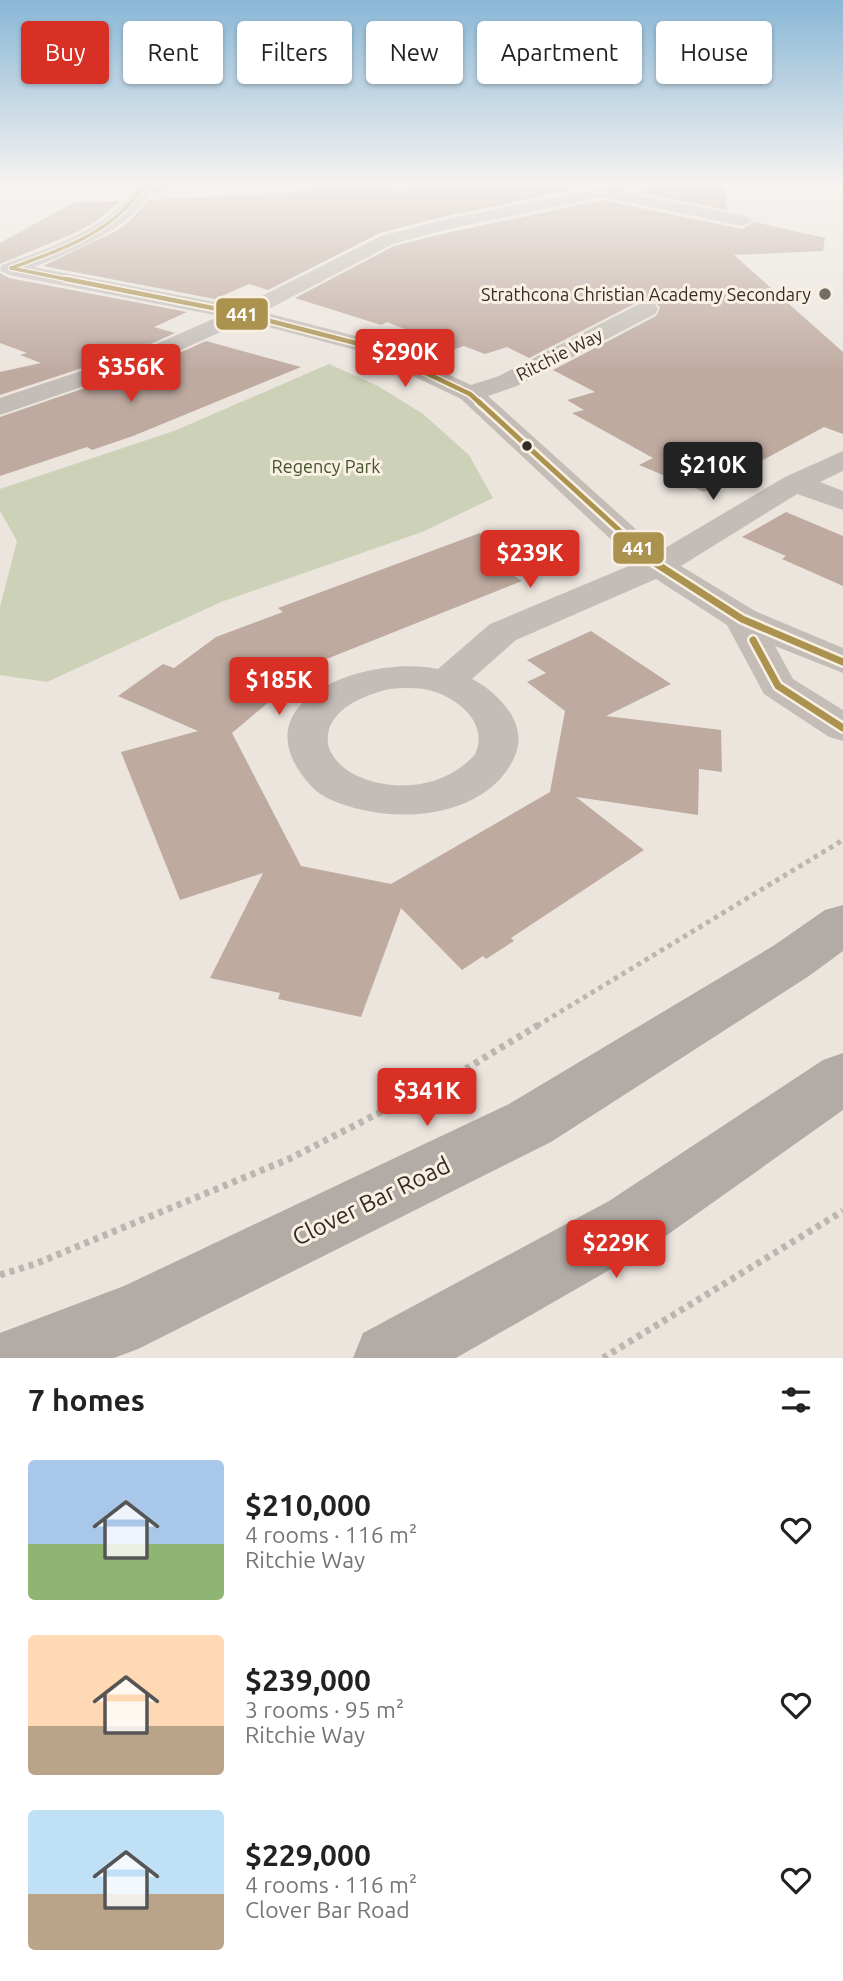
<!DOCTYPE html>
<meta charset="utf-8">
<style>
body{margin:0;font-family:Ubuntu,sans-serif;background:#f6f6f6;color:#222;height:100vh;display:flex;flex-direction:column;font-size:26px;white-space:nowrap}
*{box-sizing:border-box;margin:0}
p{font-size:23px;color:#767676}
.icon{flex:none;width:38px;height:38px;fill:none;stroke:currentColor;stroke-width:2;stroke-linecap:round;stroke-linejoin:round}
.map{position:relative;height:1358px;overflow:hidden}
.details{display:flex;flex-direction:column;background:#fff;flex:1}
.details>*{flex:none}
.top-card{position:absolute;left:21px;top:21px;width:802px;height:63px;display:flex;gap:14px}
.price{position:absolute;translate:-50% -60px;padding:0 16px;border-radius:7px;background:#d93025;color:#fff;font-size:23px;line-height:46px;filter:drop-shadow(0 2px 4px #0008)}
.price::after{content:'';position:absolute;left:50%;top:42px;width:21px;height:16px;margin-left:-10px;background:inherit;clip-path:polygon(0 0,100% 0,50% 100%)}
.price.selected{background:#222;color:#fff}
ul{padding:0;list-style:none}
li{display:flex;align-items:center;gap:21px;height:175px;padding:0 28px}
li span{display:grid;place-items:center;flex:none;width:196px;height:140px;border-radius:7px;color:#555}
li>.icon{margin-inline-start:auto}
span .icon{width:84px;height:84px;fill:#fffc;stroke-width:1}
li b{font-size:30px}
h2{display:flex;justify-content:space-between;align-items:center;height:84px;padding:0 28px;font-size:30px}
.chip{padding:0 24px;border-radius:7px;background:#fff;box-shadow:0 2px 5px #0004;font-size:24px;line-height:63px}
.chip.selected{background:#d93025;color:#fff}
.map>svg:first-child{display:block}
</style>
<div class="map">
<svg width="843" height="1358" viewBox="0 0 843 1358">
<rect width="100%" height="100%" fill="#ebe5de"/>
<polygon fill="#ccd1b8" points="329,364 378,386 423,414 469,455 493,498 422,532 221,602 47,682 0,675 0,607 17,541 0,511 0,489 174,431"/>
<g fill="#bfaaa0">
<polygon points="408,183 606,183 442,217 380,233 268,290 249,284 215,299 43,266 116,231 131,220 148,200 285,193 309,189 317,184 407,190"/>
<polygon points="654,183 724,183 727,210 636,192 651,189"/>
<polygon points="602,200 742,229 754,222 825,238 823,251 734,255 843,352 843,434 824,427 704,492 639,465 653,458 572,413 584,410 567,400 595,392 553,370 656,316 660,308 655,301 638,302 529,358 507,347 485,354 464,346 455,349 387,322 381,325 295,298 394,246 446,233"/>
<polygon points="121,201 95,222 77,232 0,264 0,243 75,202"/>
<polygon points="0,273 9,278 187,312 154,327 175,333 137,350 0,395 0,372 41,363 20,355 27,353 0,343"/>
<polygon points="206,341 301,367 133,436 92,450 87,447 0,476 0,417 155,364"/>
<polygon points="786,512 843,536 843,586 782,559 786,556 742,537"/>
<polygon points="480,533 528,564 508,572 522,581 314,664 232,733 301,866 391,884 550,792 565,711 527,682 546,673 527,660 591,631 671,684 606,716 721,730 722,772 699,769 698,815 576,797 644,850 511,938 514,941 486,959 483,956 462,970 401,908 361,1017 278,999 280,993 210,978 263,873 180,900 121,752 198,731 118,696 163,664 174,668 216,637 283,612 278,608"/>
</g>
<g fill="none" stroke-linecap="round" stroke-linejoin="round">
<polyline stroke="#bdb6b0" stroke-width="2" stroke-dasharray="2 2" stroke-linecap="butt" points="772,183 802,187"/>
<polyline stroke="#bdb6b0" stroke-width="5" stroke-dasharray="4.5 4.5" stroke-linecap="butt" points="537,1026 843,840"/>
<g stroke="#bdb6b0" stroke-width="7" stroke-dasharray="5 5" stroke-linecap="butt">
<polyline points="0,1275 35,1264 289,1159 469,1067 540,1024"/>
<polyline points="603,1358 843,1211"/>
</g>
<path fill="#c4bdb7" fill-rule="evenodd" d="M137,183H223L215,188L149,193C132,229 69,253 34,267L240,307L381,236L443,220L620,183H652L650,186L623,192L749,217L752,221L743,226L602,197L445,230L393,244L263,312L379,342L471,385L499,376L639,304H655L658,309L655,314L517,386L488,396L660,551L785,477L843,451V471L820,482L843,491V510L797,494L681,566L755,611L843,648V673L775,646L793,679L843,710V741L829,737L764,694L727,625L656,579L516,640L472,679C488,687 501,699 511,714C521,732 521,746 511,764C480,817 401,823 348,806C335,802 321,797 311,786C233,700 369,654 438,669L490,624L636,563L461,399L363,352L245,321L154,362L0,415V398L138,352L220,316L9,275L0,270L2,265C43,250 118,226 137,183ZM389,689C403,688 418,687 432,691C457,698 488,722 476,752C474,757 469,760 465,764C434,790 384,792 350,772C340,766 330,755 328,744C324,710 363,696 389,689Z"/>
<g fill="#b3aca6" fill-rule="evenodd">
<polygon points="843,905 843,951 809,976 551,1142 138,1349 114,1358 0,1358 0,1333 124,1286 509,1104 773,946 825,910"/>
<polygon points="843,1053 843,1110 653,1245 456,1358 353,1358 363,1333 609,1201 823,1060"/>
</g>
<g stroke="#f9f0e4" stroke-width="6">
<g id="bus-1-far3">
<polyline points="11,268 75,281"/>
<path d="M11,268C62,249 116,232 145,183"/>
</g>
</g>
<g stroke="#f9f0e4" stroke-width="8">
<polyline id="bus-1-far2" points="66,279 243,314 371,347 470,394 481,404"/>
</g>
<g stroke="#f9f0e4" stroke-width="10">
<polyline id="bus-1-far1" points="479,402 654,562"/>
</g>
<g stroke="#f9f0e4" stroke-width="12">
<g id="bus-1">
<polyline points="652,561 742,619 843,662"/>
<polyline points="753,640 778,686 843,728"/>
</g>
</g>
<use href="#bus-1-far3" stroke="#ab924f" stroke-width="3.5"/>
<use href="#bus-1-far2" stroke="#ab924f" stroke-width="4.5"/>
<use href="#bus-1-far1" stroke="#ab924f" stroke-width="5"/>
<use href="#bus-1" stroke="#ab924f" stroke-width="7"/>
</g>
<linearGradient id="sky" x2="0" y2="1"><stop stop-color="#89b7d6"/><stop offset="0.49" stop-color="#f6f3f0"/><stop offset="1" stop-color="#f6f3f0" stop-opacity="0"/></linearGradient>
<rect width="843" height="373" fill="url(#sky)"/>
<circle fill="#756c66" stroke="#f9f0e4" stroke-width="2.5" cx="825" cy="294" r="7"/>
<circle fill="#352b26" stroke="#f9f0e4" stroke-width="2.5" cx="527" cy="446" r="6"/>
<g text-anchor="middle" dominant-baseline="central" stroke-width="6" stroke-linejoin="round" paint-order="stroke">
<g font-size="18" fill="#352b26" stroke="#f9f0e4" text-anchor="end">
<text x="811" y="294">Strathcona Christian Academy Secondary</text>
</g>
<g font-size="18" fill="#352b26" stroke="#f9f0e4">
<text transform="translate(559 354) rotate(-27)">Ritchie Way</text>
</g>
<g font-size="18" fill="#43532a" stroke="#f9f0e4">
<text x="326" y="466">Regency Park</text>
</g>
<g font-size="24" fill="#352b26" stroke="#f9f0e4">
<text transform="translate(371 1201) rotate(-26)">Clover Bar Road</text>
</g>
</g>
<g stroke="#f9f0e4" stroke-width="2.5">
<rect x="215" y="297" width="54" height="34" rx="7" fill="#ab924f"/>
<rect x="612" y="531" width="53" height="34" rx="7" fill="#ab924f"/>
</g>
<g font-size="19" text-anchor="middle" font-weight="bold" fill="#fff">
<text x="242" y="321">441</text>
<text x="638" y="555">441</text>
</g>
</svg>
<b class="price" style="left:405px;top:389px">$290K</b>
<b class="price" style="left:131px;top:404px">$356K</b>
<b class="price selected" style="left:713px;top:502px">$210K</b>
<b class="price" style="left:530px;top:590px">$239K</b>
<b class="price" style="left:279px;top:717px">$185K</b>
<b class="price" style="left:427px;top:1128px">$341K</b>
<b class="price" style="left:616px;top:1280px">$229K</b>
<div class="top-card">
<a class="chip selected">Buy</a>
<a class="chip">Rent</a>
<a class="chip">Filters</a>
<a class="chip">New</a>
<a class="chip">Apartment</a>
<a class="chip">House</a>
</div>
</div>
<section class="details">
<h2>7 homes<svg class="icon" aria-label="filters" viewBox="0 0 24 24"><path d="M4 7h16M4 17h16"/><circle cx="9" cy="7" r="2"/><circle cx="15" cy="17" r="2"/></svg></h2>
<ul>
<li><span style="background:linear-gradient(#a9c7e8 60%,#8fb573 0)"><svg class="icon" aria-label="home" viewBox="0 0 24 24"><path d="M3 11l9-7 9 7M6 9v11h12V9"/></svg></span><div><b>$210,000</b><p>4 rooms · 116 m²</p><p>Ritchie Way</p></div><svg class="icon" aria-label="heart" viewBox="0 0 24 24"><path d="M12 20l-8-8c-3-5 5-10 8-4 3-6 11-1 8 4z"/></svg></li>
<li><span style="background:linear-gradient(#ffd9b3 65%,#b9a48a 0)"><svg class="icon" aria-label="home" viewBox="0 0 24 24"><path d="M3 11l9-7 9 7M6 9v11h12V9"/></svg></span><div><b>$239,000</b><p>3 rooms · 95 m²</p><p>Ritchie Way</p></div><svg class="icon" aria-label="heart" viewBox="0 0 24 24"><path d="M12 20l-8-8c-3-5 5-10 8-4 3-6 11-1 8 4z"/></svg></li>
<li><span style="background:linear-gradient(#bfe0f5 60%,#b9a48a 0)"><svg class="icon" aria-label="home" viewBox="0 0 24 24"><path d="M3 11l9-7 9 7M6 9v11h12V9"/></svg></span><div><b>$229,000</b><p>4 rooms · 116 m²</p><p>Clover Bar Road</p></div><svg class="icon" aria-label="heart" viewBox="0 0 24 24"><path d="M12 20l-8-8c-3-5 5-10 8-4 3-6 11-1 8 4z"/></svg></li>
</ul>
</section>
